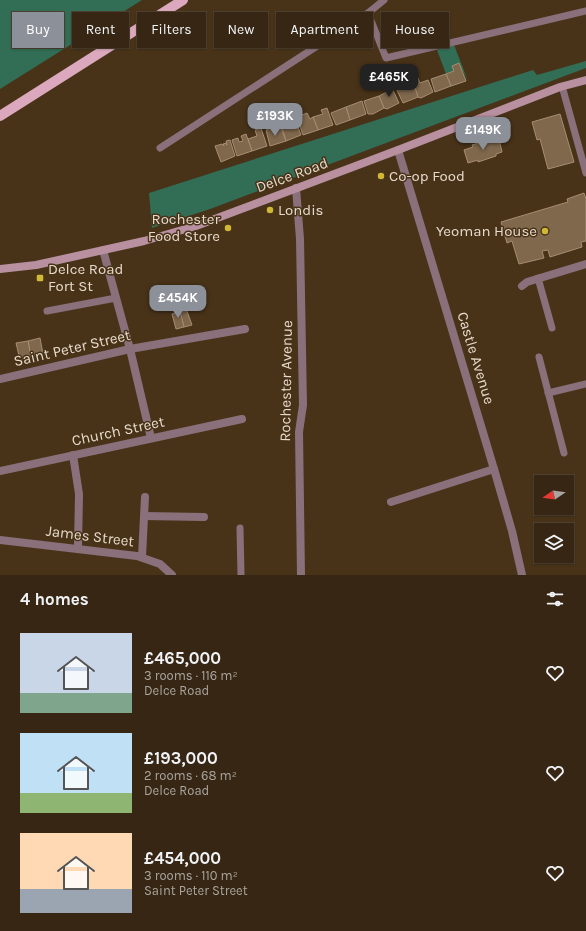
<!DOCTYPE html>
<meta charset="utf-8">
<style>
body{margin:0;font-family:Karla,sans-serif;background:#413221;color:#f1f3f6;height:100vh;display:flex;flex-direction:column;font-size:15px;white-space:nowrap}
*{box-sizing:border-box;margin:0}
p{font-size:13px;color:#aaa5a0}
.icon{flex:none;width:22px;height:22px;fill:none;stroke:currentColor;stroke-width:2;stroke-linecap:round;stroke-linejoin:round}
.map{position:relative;height:575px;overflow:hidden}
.side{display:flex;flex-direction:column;background:#362613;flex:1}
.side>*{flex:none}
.top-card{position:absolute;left:12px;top:12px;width:562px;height:36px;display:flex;gap:8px}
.needle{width:26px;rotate:257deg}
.fabs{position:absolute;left:534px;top:475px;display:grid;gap:8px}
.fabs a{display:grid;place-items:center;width:40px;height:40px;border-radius:0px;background:#362613;box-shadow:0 1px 3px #0004,0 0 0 1px #504333;font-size:20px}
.price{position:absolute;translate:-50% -34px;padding:0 9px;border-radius:8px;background:#8c9099;color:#fff;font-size:13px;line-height:26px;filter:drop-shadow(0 1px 2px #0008)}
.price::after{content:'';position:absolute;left:50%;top:24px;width:12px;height:9px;margin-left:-6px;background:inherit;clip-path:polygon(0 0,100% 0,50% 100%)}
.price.on{background:#222;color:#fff}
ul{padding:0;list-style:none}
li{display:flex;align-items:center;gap:12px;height:100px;padding:0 20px}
li span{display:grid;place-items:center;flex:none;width:112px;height:80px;border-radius:0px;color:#555}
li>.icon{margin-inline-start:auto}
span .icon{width:48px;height:48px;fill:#fffc;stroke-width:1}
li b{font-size:17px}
h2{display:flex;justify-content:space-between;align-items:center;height:48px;padding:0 20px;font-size:17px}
.pill{padding:0 14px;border-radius:0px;background:#362613;box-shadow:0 1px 3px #0004,0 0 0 1px #504333;font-size:14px;line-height:36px}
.pill.on{background:#8c9099;color:#fff}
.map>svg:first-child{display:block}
</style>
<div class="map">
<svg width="586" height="575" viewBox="0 0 586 575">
<rect width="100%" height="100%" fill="#483319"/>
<g fill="#326d55">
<polygon points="0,0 142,0 0,89"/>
<polygon points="454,45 468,81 459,64 452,66 454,71 446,74 437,50"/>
<polygon points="586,61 586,68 210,209 152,228 149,193 533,70 537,75"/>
</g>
<g fill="#80684d" stroke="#a78d71">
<polygon points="459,63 466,81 451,86 446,74 454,71 452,66"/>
<polygon points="446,74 451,86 435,92 431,79"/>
<polygon points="418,78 420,83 428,80 433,92 421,98 418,97 412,81"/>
<polygon points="404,83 405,87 414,84 418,97 403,103 395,86"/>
<polygon points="391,86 399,103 387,109 384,108 379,96 387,92 385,88"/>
<polygon points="379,96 384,108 373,114 368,114 364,101"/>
<polygon points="362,101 366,114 350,120 346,107"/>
<polygon points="346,107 350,120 336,125 331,113"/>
<polygon points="327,108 333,125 318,130 313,117 323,114 321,110"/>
<polygon points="307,113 310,119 313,117 318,130 303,135 297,117"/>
<polygon points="560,114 574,162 548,169 540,139 537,140 532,122"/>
<polygon points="294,117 301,135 286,141 281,124 286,122 287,126 289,125 287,120"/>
<polygon points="261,128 267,146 252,151 248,139 257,136 255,130"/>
<polygon points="271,128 273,131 281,128 286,141 270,146 266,130"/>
<polygon points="246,134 252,151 237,156 232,140 238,138 239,142 243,141 241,136"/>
<polygon points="492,139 492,141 499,139 502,152 496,154 496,156 478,162 478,160 468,163 464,150 473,147 472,145"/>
<polygon points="230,140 235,156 221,162 215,146 222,144 224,146 223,144 226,143 227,145 226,141"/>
<polygon points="584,193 586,199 586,241 581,242 582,247 550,257 548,250 542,251 544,258 519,264 512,241 507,243 501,222 568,202 567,199"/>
<polygon points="183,300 192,325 184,327 177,301"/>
<polygon points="179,307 184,327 176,329 172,314 175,313 174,308"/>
<polygon points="40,338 43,354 31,357 28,341"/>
<polygon points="28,341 31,357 20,360 16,343"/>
</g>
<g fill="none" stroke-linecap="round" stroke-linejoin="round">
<g stroke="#8a707b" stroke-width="7">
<polyline points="368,13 386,58 586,11"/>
<polyline points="562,86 586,173"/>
<polyline points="160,148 368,13 384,0"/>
<polyline points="538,278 552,328"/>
<polyline points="47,311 116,298"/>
<polyline points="539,357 564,453"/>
<polyline points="548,393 586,384"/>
<polyline points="240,528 241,575"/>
</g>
<g stroke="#8a707b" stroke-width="8">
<polyline points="398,150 494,469 512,531 522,575"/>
<polyline points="296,188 300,239 303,405 299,432 301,575"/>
<polyline points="103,250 130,349 151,438"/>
<polyline points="522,286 527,282 586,264"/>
<polyline points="0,379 130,349 245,329"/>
<polyline points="73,455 79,494 78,548"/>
<polyline points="0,471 242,419"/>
<polyline points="391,502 494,469"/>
<polyline points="144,516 204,517"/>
<polyline points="0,540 137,556 160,564 172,575"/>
<polyline points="142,557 145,497"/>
</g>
<polyline stroke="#b890a0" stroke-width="8" points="0,269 36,265 144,241 196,226 398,150 560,87 586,80"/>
<polyline stroke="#dca8bd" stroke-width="10" points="0,116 183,0"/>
</g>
<g fill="#d0b837" stroke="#483319" stroke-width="1.5">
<circle cx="381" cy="176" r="4"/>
<circle cx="270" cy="210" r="4"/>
<circle cx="228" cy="228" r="4"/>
<circle cx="545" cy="231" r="4"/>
<rect x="36" y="274" width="8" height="8" rx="2"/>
</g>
<g text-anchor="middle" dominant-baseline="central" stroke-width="3" stroke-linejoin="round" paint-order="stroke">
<g font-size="15" fill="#e8dacb" stroke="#483319">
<text transform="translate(292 175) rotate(-20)">Delce Road</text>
<text transform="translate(72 348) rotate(-13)">Saint Peter Street</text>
<text transform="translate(476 358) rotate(73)">Castle Avenue</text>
<text transform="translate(286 381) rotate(-89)">Rochester Avenue</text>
<text transform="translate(118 431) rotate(-12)">Church Street</text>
<text transform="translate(90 536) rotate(7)">James Street</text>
</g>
<g font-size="15" fill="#e8dacb" stroke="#483319" text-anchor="start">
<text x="389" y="176">Co-op Food</text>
<text x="278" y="210">Londis</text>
<text x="220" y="219" text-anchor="end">Rochester<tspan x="220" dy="17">Food Store</tspan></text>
<text x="537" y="231" text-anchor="end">Yeoman House</text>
<text x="48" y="269">Delce Road<tspan x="48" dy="17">Fort St</tspan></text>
</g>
</g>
</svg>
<div class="fabs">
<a><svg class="needle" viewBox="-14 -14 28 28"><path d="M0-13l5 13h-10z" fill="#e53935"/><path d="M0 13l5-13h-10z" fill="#aaa5a0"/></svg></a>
<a><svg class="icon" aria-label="layers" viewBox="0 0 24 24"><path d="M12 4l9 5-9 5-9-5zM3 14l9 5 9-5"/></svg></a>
</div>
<b class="price on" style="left:389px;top:98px">£465K</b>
<b class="price" style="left:275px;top:137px">£193K</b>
<b class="price" style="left:483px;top:151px">£149K</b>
<b class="price" style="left:178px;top:319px">£454K</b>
<div class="top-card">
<a class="pill on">Buy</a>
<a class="pill">Rent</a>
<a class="pill">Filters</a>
<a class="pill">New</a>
<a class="pill">Apartment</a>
<a class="pill">House</a>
</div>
</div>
<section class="side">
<h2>4 homes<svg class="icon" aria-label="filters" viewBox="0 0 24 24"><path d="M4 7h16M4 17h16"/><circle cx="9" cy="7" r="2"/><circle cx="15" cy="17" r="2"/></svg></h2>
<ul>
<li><span style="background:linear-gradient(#c9d6e8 75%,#7fa58c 0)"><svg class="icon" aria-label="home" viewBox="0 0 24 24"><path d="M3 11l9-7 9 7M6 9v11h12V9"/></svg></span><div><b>£465,000</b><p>3 rooms · 116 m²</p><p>Delce Road</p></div><svg class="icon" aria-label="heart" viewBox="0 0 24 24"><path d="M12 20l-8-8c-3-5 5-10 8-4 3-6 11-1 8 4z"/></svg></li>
<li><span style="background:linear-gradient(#bfe0f5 75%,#8fb573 0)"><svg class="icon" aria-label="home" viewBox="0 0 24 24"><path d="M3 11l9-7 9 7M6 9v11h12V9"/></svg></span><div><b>£193,000</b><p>2 rooms · 68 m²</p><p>Delce Road</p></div><svg class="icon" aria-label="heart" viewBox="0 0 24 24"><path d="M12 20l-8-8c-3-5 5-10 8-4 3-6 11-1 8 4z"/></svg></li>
<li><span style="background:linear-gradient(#ffd9b3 70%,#9aa5b1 0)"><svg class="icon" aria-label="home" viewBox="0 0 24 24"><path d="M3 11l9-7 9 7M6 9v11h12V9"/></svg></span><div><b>£454,000</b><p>3 rooms · 110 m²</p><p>Saint Peter Street</p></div><svg class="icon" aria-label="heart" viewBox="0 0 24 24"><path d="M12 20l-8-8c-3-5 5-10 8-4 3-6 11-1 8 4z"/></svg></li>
</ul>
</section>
